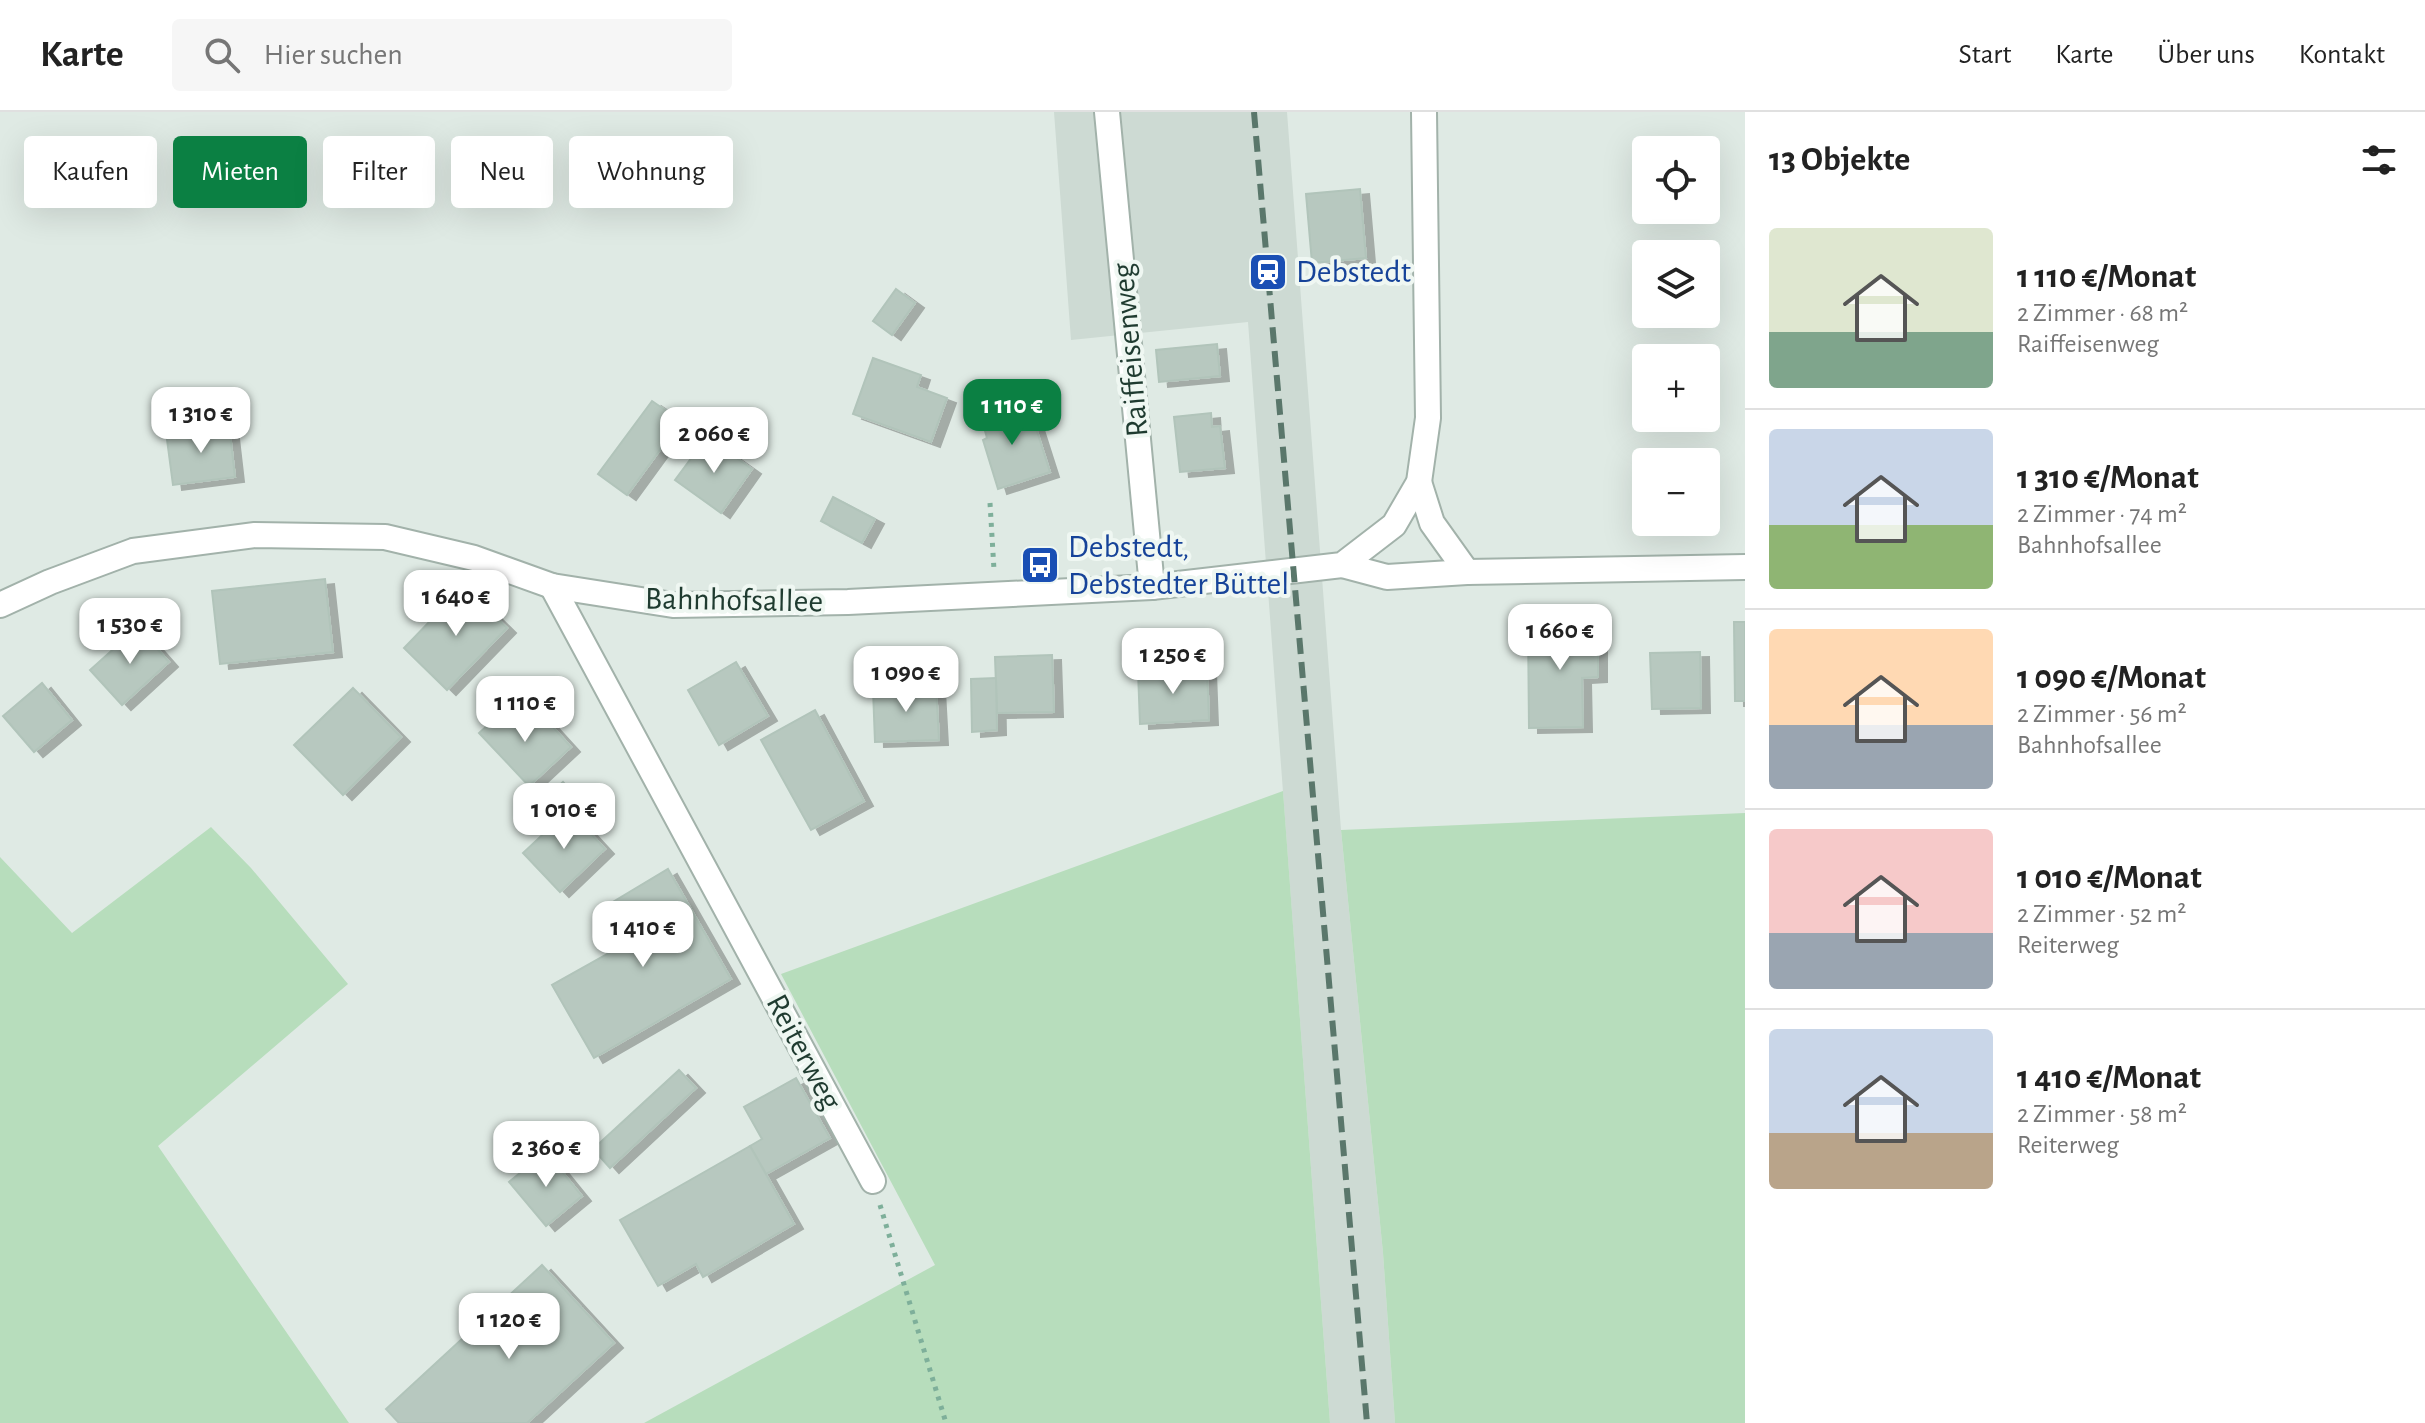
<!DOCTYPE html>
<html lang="de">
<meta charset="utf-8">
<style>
body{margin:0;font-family:"Alegreya Sans",sans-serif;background:#f6f6f6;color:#222;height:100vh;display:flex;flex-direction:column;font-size:30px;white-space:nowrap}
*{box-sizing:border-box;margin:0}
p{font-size:26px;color:#767676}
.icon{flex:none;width:44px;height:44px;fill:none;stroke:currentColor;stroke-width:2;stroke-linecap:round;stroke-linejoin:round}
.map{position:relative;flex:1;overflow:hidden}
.sheet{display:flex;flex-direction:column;background:#fff;width:680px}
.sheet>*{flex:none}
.guide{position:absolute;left:24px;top:24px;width:760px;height:72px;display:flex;gap:16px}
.buttons{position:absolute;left:1632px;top:24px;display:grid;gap:16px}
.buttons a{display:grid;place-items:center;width:88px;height:88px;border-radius:8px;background:#fff;box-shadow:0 8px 32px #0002;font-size:40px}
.price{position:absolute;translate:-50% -68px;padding:0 18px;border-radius:16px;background:#fff;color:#222;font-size:26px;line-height:52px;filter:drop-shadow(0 2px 4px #0008)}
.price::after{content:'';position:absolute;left:50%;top:48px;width:24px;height:18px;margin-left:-12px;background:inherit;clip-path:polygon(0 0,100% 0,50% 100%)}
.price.active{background:#0b8043;color:#fff}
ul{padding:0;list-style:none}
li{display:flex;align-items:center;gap:24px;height:200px;padding:0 24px}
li+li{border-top:2px solid #e0e0e0}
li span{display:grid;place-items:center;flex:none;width:224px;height:160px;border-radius:8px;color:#555}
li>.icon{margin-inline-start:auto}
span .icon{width:96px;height:96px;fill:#fffc;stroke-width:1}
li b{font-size:34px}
h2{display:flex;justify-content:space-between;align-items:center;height:96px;padding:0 24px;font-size:34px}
.tag{padding:0 28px;border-radius:8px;background:#fff;box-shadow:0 8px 32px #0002;font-size:28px;line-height:72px}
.tag.active{background:#0b8043;color:#fff}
header{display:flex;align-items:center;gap:48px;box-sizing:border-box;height:112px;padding:0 40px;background:#fff;border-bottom:2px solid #e0e0e0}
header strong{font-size:38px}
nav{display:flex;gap:44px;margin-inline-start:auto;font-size:28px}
.search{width:560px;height:72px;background:#f6f6f6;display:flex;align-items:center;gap:20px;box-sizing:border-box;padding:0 28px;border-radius:8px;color:#767676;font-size:30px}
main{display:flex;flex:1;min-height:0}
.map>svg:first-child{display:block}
</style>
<header>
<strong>Karte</strong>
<div class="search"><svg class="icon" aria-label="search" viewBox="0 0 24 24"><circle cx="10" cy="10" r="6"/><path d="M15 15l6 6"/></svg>Hier suchen</div>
<nav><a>Start</a><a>Karte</a><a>Über uns</a><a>Kontakt</a></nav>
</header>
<main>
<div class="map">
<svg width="1745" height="1311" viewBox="0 0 1745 1311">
<defs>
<filter id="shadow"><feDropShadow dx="9" dy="5" stdDeviation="0" flood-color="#0004"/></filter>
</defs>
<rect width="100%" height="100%" fill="#dfeae4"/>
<polygon fill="#cddad3" points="1054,0 1287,0 1341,718 1383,1141 1395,1311 1330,1311 1248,210 1071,228"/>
<g fill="#b7ddbc">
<polygon points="1283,679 1330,1311 644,1311 935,1153 781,862"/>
<polygon points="1745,701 1745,1311 1395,1311 1383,1141 1341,718"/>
<polygon points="211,715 251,756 348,872 158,1034 349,1311 0,1311 0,745 72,821"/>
</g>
<g fill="#b7c8bf" stroke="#b1c4ba" stroke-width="2" filter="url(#shadow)">
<polygon points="1360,77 1366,146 1312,151 1306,82"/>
<polygon points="896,177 915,191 892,223 873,209"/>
<polygon points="1217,232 1220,264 1159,270 1156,238"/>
<polygon points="873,246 921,263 917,275 947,286 931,330 853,302"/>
<polygon points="652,289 681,309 627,383 598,362"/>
<polygon points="1014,290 1022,314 1034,310 1050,360 998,377 983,328 987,326 980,301"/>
<polygon points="1211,301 1212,315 1220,314 1225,356 1180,360 1174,305"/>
<polygon points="229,313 235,365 173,373 166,320"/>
<polygon points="707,325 752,357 721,401 675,368"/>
<polygon points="833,385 875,407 862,431 821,409"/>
<polygon points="325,467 333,540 220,552 212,479"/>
<polygon points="464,474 507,516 447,578 404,536"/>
<polygon points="1734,510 1745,510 1745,589 1735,589"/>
<polygon points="1598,511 1598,565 1582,566 1583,615 1529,616 1528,512"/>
<polygon points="138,515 169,550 122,593 90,558"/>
<polygon points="1700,540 1701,596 1652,597 1650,541"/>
<polygon points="1052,543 1054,600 997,601 995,545"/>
<polygon points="736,550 768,604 719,633 688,578"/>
<polygon points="1207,556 1209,608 1140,612 1138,559"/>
<polygon points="996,566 997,618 972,620 971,567"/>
<polygon points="42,571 72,608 34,640 3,604"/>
<polygon points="936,574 939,628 875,630 873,577"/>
<polygon points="353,576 401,625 343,683 294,633"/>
<polygon points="508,595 526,614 540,601 571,635 529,674 479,621"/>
<polygon points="815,598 864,689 811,718 761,628"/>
<polygon points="563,670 579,688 547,718 530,700"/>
<polygon points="569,698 605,737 560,780 523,741"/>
<polygon points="668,757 731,867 594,946 552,873 632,828 611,791"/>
<polygon points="679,958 696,976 610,1056 593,1037"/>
<polygon points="796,966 830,1026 766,1062 750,1034 762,1027 744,995"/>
<polygon points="750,1034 794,1112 703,1165 696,1152 658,1174 620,1108"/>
<polygon points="546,1040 582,1084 546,1114 509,1070"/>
<polygon points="542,1153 614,1231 527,1311 399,1311 386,1297"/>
</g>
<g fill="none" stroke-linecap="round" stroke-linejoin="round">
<g stroke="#a2b2aa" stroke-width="28">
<g id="minor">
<polyline points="1107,0 1152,475"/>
<polyline points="1419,370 1432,411 1467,460"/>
<polyline points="1342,453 1387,465 1467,460 1745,455"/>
<polyline points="552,474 873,1069"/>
</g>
</g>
<g stroke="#a2b2aa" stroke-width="28">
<polyline id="tertiary" points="0,493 50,470 133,439 255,423 385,425 474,446 552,474 673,493 848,490 1152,475 1342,453 1394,413 1419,370 1428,306 1424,0"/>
</g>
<g stroke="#7eaf9a" stroke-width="5" stroke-dasharray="4 6" stroke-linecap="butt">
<polyline points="990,391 994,458"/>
<polyline points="880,1093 946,1311"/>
</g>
<use href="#minor" stroke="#fff" stroke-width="24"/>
<use href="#tertiary" stroke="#fff" stroke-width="24"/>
<polyline stroke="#5a776b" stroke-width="6" stroke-dasharray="16 8" stroke-linecap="butt" points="1254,0 1367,1311"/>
</g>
<defs>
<g id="station-square" transform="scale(2)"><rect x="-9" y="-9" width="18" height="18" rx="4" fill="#1a4fb4" stroke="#eff7f2"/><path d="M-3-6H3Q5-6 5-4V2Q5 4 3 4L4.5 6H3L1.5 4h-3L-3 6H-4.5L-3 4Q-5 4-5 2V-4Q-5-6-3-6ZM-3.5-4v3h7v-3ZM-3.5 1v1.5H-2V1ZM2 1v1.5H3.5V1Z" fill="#fff"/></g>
<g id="bus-square" transform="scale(2)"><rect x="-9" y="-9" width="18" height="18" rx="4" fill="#1a4fb4" stroke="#eff7f2"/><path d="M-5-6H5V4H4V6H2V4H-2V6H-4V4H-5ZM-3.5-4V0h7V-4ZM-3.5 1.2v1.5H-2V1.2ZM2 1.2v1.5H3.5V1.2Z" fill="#fff"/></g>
</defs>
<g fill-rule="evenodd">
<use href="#station-square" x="1268" y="160"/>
<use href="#bus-square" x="1040" y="453"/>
</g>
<g text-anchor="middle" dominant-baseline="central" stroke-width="8" stroke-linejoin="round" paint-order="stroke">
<g font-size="32" fill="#164399" stroke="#eff7f2" text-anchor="start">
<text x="1296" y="160">Debstedt</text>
<text x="1068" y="435">Debstedt,<tspan x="1068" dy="37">Debstedter Büttel</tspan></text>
</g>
<g font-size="32" fill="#1f3b30" stroke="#eff7f2">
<text transform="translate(1130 238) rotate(-95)">Raiffeisenweg</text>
<text transform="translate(734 488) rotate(1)">Bahnhofsallee</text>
<text transform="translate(804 940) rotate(62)">Reiterweg</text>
</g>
</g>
</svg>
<div class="buttons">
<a><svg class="icon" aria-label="locate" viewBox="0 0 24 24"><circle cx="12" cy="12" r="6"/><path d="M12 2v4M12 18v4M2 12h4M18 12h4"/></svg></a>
<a><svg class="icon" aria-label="layers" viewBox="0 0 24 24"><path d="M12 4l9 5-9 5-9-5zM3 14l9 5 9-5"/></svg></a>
<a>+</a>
<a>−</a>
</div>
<b class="price active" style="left:1012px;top:335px">1 110 €</b>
<b class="price" style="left:201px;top:343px">1 310 €</b>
<b class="price" style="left:714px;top:363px">2 060 €</b>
<b class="price" style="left:456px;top:526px">1 640 €</b>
<b class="price" style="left:130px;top:554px">1 530 €</b>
<b class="price" style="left:1560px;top:560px">1 660 €</b>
<b class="price" style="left:1173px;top:584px">1 250 €</b>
<b class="price" style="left:906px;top:602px">1 090 €</b>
<b class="price" style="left:525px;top:632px">1 110 €</b>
<b class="price" style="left:564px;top:739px">1 010 €</b>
<b class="price" style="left:643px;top:857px">1 410 €</b>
<b class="price" style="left:546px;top:1077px">2 360 €</b>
<b class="price" style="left:509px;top:1249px">1 120 €</b>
<div class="guide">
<a class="tag">Kaufen</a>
<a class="tag active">Mieten</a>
<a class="tag">Filter</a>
<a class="tag">Neu</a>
<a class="tag">Wohnung</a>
</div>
</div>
<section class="sheet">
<h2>13 Objekte<svg class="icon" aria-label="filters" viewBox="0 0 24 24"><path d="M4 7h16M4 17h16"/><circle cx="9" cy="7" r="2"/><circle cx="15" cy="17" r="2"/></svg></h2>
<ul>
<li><span style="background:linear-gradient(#dfe7d0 65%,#7fa58c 0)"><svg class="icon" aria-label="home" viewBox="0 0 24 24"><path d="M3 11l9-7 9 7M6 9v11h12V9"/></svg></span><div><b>1 110 €/Monat</b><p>2 Zimmer · 68 m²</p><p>Raiffeisenweg</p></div></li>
<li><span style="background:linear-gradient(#c9d6e8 60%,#8fb573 0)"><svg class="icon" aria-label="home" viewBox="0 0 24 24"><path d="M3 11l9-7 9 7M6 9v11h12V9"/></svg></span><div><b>1 310 €/Monat</b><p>2 Zimmer · 74 m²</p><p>Bahnhofsallee</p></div></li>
<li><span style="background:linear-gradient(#ffd9b3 60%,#9aa5b1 0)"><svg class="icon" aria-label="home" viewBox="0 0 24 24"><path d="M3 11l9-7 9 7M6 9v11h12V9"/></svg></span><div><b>1 090 €/Monat</b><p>2 Zimmer · 56 m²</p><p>Bahnhofsallee</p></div></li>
<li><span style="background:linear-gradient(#f6c9c9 65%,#9aa5b1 0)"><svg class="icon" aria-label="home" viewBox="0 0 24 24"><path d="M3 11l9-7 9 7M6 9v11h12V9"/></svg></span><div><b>1 010 €/Monat</b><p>2 Zimmer · 52 m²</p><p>Reiterweg</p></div></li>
<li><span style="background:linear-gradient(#c9d6e8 65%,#b9a48a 0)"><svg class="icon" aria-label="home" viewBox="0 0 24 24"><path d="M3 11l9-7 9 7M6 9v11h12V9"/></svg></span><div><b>1 410 €/Monat</b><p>2 Zimmer · 58 m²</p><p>Reiterweg</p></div></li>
</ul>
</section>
</main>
